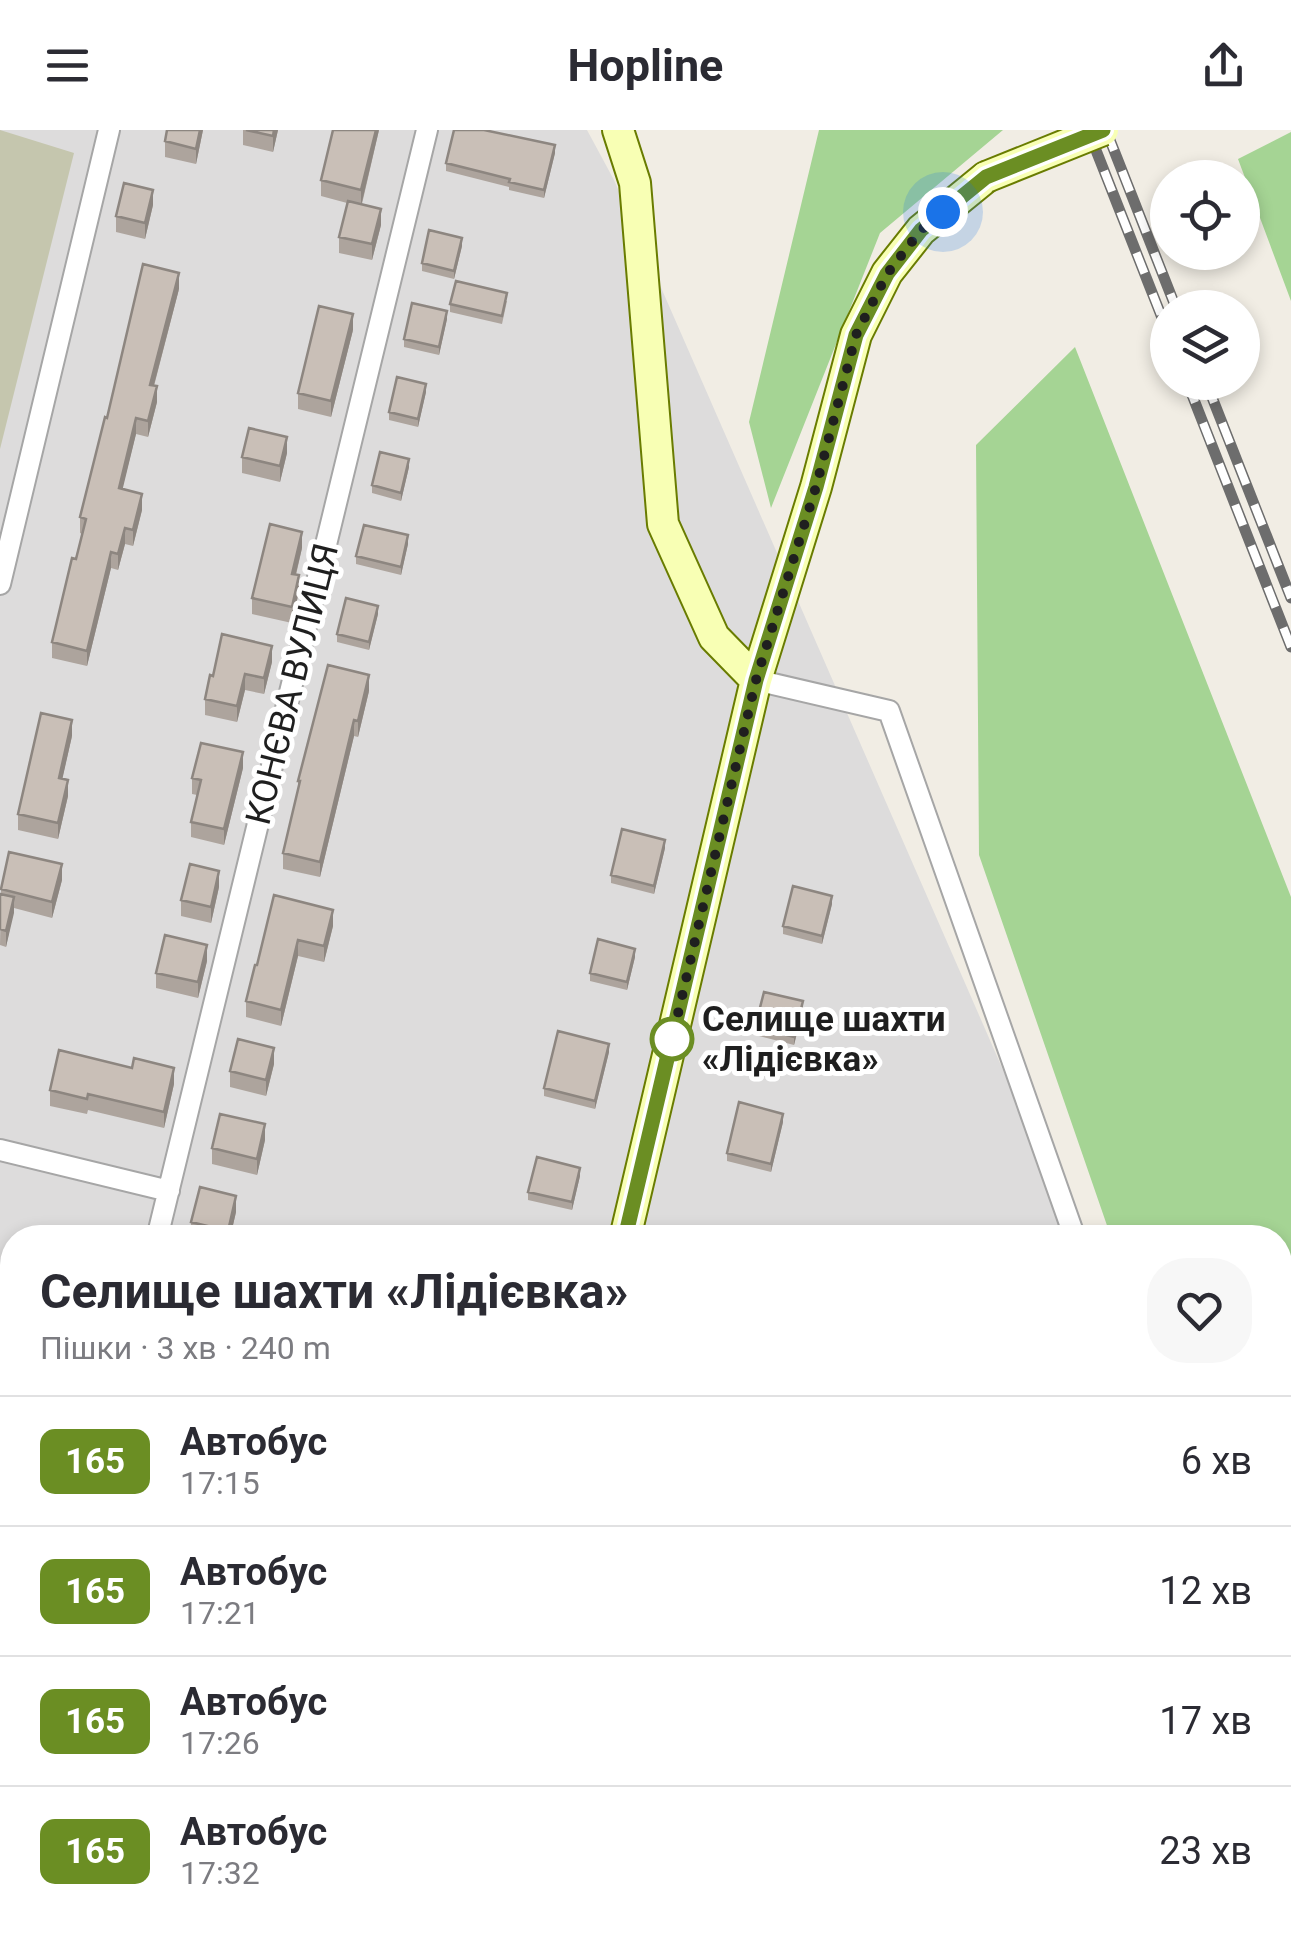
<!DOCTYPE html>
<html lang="uk">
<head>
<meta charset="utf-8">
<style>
	body { margin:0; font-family:Roboto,sans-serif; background:#f7f7f7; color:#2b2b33; height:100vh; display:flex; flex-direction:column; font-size:38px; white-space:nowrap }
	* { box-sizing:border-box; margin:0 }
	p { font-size:32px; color:#7c7c81 }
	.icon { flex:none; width:55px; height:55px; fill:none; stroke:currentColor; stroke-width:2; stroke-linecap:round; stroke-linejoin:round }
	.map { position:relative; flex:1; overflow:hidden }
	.sheet { position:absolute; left:0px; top:1095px; width:1292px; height:712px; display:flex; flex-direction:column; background:#fff; border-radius:40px 40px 0 0; box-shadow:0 5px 15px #0003 }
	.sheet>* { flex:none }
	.badge { padding:0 20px; border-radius:15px; font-size:35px; line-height:65px }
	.buttons { position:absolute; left:1150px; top:30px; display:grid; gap:20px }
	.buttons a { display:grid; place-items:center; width:110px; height:110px; border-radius:50%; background:#fff; box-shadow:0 5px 15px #0003; font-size:50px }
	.you { position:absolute; width:50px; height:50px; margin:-25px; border:8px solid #fff; border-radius:50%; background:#1a73e8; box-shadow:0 0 0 15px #1a73e833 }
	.map>.badge { position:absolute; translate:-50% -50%; box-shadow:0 0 0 5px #fff }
	.round { display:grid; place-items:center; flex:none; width:105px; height:105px; border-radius:40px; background:#f7f7f7 }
	.summary { display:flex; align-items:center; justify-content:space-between; height:170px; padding:0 40px }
	h1 { font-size:48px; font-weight:700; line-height:75px }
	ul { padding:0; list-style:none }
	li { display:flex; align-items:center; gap:30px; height:130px; padding:0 40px; border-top:2px solid #e1e1e2 }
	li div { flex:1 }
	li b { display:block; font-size:38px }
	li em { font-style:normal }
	li .badge { min-width:110px; font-weight:700; text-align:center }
	header { display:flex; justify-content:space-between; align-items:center; height:130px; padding:0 40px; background:#fff; font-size:45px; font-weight:700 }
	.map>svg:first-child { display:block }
</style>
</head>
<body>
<header><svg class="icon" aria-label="menu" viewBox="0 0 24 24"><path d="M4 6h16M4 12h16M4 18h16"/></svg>Hopline<svg class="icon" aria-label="share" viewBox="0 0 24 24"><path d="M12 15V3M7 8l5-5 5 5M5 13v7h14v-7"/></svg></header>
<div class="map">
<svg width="1291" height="1807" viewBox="0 0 1291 1807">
	<rect width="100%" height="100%" fill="#f1ede4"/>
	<path fill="#dddcdc" d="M 0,0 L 587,0 L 614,50 L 1076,1107 L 12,1108 L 12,1795 L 1280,1795 L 1280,1572 L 1291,1598 L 1291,1807 L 0,1807 Z"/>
	<path fill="#c5c6ae" d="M 0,0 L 74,23 L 0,319 Z"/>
	<path fill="#a5d494" d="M 819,0 L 1003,0 L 880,103 L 771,378 L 749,292 Z
		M 1291,2 L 1291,171 L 1238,29 Z
		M 1075,217 L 1291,767 L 1291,1600 L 1280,1576 L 1280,1108 L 1111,1107 L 979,725 L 976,315 Z"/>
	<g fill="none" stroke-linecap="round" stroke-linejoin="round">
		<defs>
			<path id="street" d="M 0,454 L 109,0
				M 756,550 L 889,581 L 1075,1108
				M 0,1020 L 169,1061
				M 157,1108 L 427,0
				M 1280,1653 L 1291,1679
				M 0,1752 L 12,1701
				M 928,1807 L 931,1795
				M 1209,1807 L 1212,1795"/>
			<path id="secondary" d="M 618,0 L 635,53 L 663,394 L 714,507 L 756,550
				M 625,1108 L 756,550 L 816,357 L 856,205 L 887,143 L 921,100 L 986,47
				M 460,1807 L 463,1795"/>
		</defs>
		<use href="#street" stroke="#a6a6a6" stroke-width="24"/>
		<use href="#secondary" stroke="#697c00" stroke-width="34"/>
		<use href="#street" stroke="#fff" stroke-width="20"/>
		<use href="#secondary" stroke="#f8ffb4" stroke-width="30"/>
		<defs>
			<path id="rail" d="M 1088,0 L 1168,203
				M 1106,0 L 1176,178
				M 1187,252 L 1291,517
				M 1206,252 L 1291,468"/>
		</defs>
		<use href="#rail" stroke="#6d6d6d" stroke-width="11"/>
		<use href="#rail" stroke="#fff" stroke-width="8" stroke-dasharray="22" stroke-linecap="butt"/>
		<defs>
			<path id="secondary-bridge" d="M 986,47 L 1103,0"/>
		</defs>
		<use href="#secondary-bridge" stroke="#697c00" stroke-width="34" stroke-linecap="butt"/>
		<use href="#secondary-bridge" stroke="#f8ffb4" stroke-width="30"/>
	</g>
	<path fill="#ada49d" d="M 203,0 L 196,34 L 165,27 L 165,11 Z
		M 243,0 L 278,0 L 273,22 L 243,15 Z
		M 379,0 L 362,74 L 381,95 L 372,130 L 339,123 L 339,107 L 347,73 L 321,66 L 321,50 Z
		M 555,23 L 544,68 L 509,60 L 509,57 L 446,41 L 446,33 Z
		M 153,75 L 145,109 L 116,102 L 116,86 Z
		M 462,116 L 454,149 L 422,141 L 422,133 Z
		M 179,159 L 154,256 L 157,272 L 148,307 L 136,304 L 122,359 L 142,380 L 133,416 L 125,414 L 118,440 L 111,438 L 87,536 L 52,528 L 52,512 L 82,404 L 80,403 L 80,387 L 107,288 Z
		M 507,171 L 502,194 L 450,182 L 450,174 Z
		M 447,189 L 439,225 L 404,217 L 404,209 Z
		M 353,200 L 331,287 L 298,279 L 298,263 Z
		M 426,262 L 418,297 L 389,290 L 389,282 Z
		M 287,323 L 280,352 L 242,343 L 242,327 Z
		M 409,337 L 401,371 L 372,363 L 372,355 Z
		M 408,414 L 401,445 L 356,434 L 356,426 Z
		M 302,418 L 296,445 L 299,461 L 292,493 L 252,484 L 252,468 Z
		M 378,484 L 369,520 L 337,512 L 337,504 Z
		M 272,532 L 264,564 L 245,560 L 237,592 L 205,585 L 205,569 L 210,545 Z
		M 369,561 L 358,607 L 354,606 L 320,747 L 283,739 L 283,723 L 298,660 L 298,651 Z
		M 72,606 L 62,649 L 68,666 L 58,709 L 18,700 L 18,684 Z
		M 243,638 L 224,715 L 191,707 L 191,692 L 197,665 L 192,664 L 192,648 Z
		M 665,718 L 654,764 L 611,753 L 611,745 Z
		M 62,750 L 52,788 L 14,778 L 6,817 L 0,815 L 1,759 Z
		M 219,757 L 211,793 L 181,786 L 181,770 Z
		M 274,765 L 333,796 L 324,832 L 298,826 L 281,896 L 246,887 L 246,871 L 257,835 Z
		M 832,774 L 822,814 L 783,804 L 783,796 Z
		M 635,827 L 627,860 L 590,851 L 590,843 Z
		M 207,831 L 198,868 L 156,858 L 156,843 Z
		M 803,879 L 794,915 L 755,905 L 755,897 Z
		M 609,922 L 595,979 L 544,966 L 544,958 Z
		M 274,934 L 266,966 L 230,957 L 230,941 Z
		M 174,954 L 164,998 L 88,980 L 87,984 L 50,976 L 50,960 Z
		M 783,992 L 771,1042 L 727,1031 L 727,1023 Z
		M 265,1010 L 257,1045 L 212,1034 L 212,1018 Z
		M 580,1046 L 572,1080 L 528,1070 L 528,1062 Z
		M 236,1082 L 230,1108 L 191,1108 L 191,1092 Z
		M 29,1795 L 66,1795 L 63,1807 L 47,1807 L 29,1802 Z"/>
	<path fill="#8d8680" d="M 200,0 L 203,0 L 196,34 L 196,19 Z
		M 274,0 L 278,0 L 273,22 L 273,6 Z
		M 376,0 L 379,0 L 361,76 L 361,60 Z
		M 555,15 L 555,23 L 544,68 L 544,60 Z
		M 153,60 L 153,75 L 145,109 L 145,93 Z
		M 381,79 L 381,95 L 372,130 L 372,114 Z
		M 462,108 L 462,116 L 454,149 L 454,141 Z
		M 179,143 L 179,159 L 150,270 L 150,255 Z
		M 447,181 L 447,189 L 439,225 L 439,217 Z
		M 353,184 L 353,200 L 331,287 L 331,271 Z
		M 426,254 L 426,262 L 418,297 L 418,289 Z
		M 157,256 L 157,272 L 148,307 L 148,291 Z
		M 136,288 L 136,304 L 119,374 L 119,358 Z
		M 287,307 L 287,323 L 280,352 L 280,336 Z
		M 409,329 L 409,337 L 401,371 L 401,363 Z
		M 142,364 L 142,380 L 133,416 L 133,400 Z
		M 125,398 L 125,414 L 118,440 L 118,424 Z
		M 302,402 L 302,418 L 292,460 L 292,444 Z
		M 408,405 L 408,414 L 401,445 L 401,437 Z
		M 111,422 L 111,438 L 87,536 L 87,521 Z
		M 299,445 L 299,461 L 292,493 L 292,477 Z
		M 378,476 L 378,484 L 369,520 L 369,512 Z
		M 272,516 L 272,532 L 264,564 L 264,548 Z
		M 245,544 L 245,560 L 237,592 L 237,576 Z
		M 369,545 L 369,561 L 358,607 L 358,591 Z
		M 72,590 L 72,606 L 59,664 L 59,648 Z
		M 354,590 L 354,606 L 320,747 L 320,732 Z
		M 243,622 L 243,638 L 224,715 L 224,699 Z
		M 68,650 L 68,666 L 58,709 L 58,693 Z
		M 665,710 L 665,718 L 654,764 L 654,756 Z
		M 62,734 L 62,750 L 52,788 L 52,772 Z
		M 219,741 L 219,757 L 211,793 L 211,777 Z
		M 832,766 L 832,774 L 822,814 L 822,806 Z
		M 14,767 L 14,783 L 6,817 L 6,801 Z
		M 333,780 L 333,796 L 324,832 L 324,816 Z
		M 298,810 L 298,826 L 281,896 L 281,880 Z
		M 207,815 L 207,831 L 198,868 L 198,852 Z
		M 635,819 L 635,827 L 627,860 L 627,852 Z
		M 803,871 L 803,879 L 794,915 L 794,907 Z
		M 609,914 L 609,922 L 595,979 L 595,971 Z
		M 274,918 L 274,934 L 266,966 L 266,950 Z
		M 174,938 L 174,954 L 164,998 L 164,982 Z
		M 783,984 L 783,992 L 771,1042 L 771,1034 Z
		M 265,994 L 265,1010 L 257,1045 L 257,1029 Z
		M 580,1038 L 580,1046 L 572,1080 L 572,1072 Z
		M 236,1066 L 236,1082 L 230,1108 L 228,1108 Z
		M 179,1795 L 183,1795 L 180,1807 L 176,1807 Z"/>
	<path fill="#c9bfb7" stroke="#8d8680" stroke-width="2.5" d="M 167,0 L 200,0 L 196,19 L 165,11 Z
		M 246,0 L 274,0 L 273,6 Z
		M 333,0 L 376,0 L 361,60 L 321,50 Z
		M 454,0 L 484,0 L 555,15 L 544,60 L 509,52 L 510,49 L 446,33 Z
		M 124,53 L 153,60 L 145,93 L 116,86 Z
		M 348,71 L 381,79 L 372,114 L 339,107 Z
		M 429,100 L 462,108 L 454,141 L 422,133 Z
		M 143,134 L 179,143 L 150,255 L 157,256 L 148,291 L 136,288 L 119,358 L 142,364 L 133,400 L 125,398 L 118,424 L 111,422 L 87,521 L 52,512 L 72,428 L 76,429 L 86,389 L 80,387 L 105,287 L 107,288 Z
		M 456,151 L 507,163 L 502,186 L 450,174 Z
		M 412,173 L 447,181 L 439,217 L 404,209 Z
		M 319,176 L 353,184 L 331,271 L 298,263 Z
		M 397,247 L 426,254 L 418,289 L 389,282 Z
		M 249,298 L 287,307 L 280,336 L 242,327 Z
		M 380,322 L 409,329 L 401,363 L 372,355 Z
		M 270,394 L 302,402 L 292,444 L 299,445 L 292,477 L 252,468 Z
		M 364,395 L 408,405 L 401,437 L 356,426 Z
		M 346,468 L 378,476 L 369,512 L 337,504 Z
		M 222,504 L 272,516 L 264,548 L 245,544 L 237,576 L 205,569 L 210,545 L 213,546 Z
		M 328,535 L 369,545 L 358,591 L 354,590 L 320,732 L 283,723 L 300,651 L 298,651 Z
		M 41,583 L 72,590 L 59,648 L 68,650 L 58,693 L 18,684 Z
		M 201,613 L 243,622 L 224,699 L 191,692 L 201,650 L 192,648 Z
		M 622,699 L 665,710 L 654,756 L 611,745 Z
		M 9,722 L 62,734 L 52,772 L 1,759 Z
		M 190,734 L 219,741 L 211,777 L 181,770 Z
		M 793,756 L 832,766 L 822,806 L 783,796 Z
		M 0,764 L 14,767 L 6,801 L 0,799 Z
		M 274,765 L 333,780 L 324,816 L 298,810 L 281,880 L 246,871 L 255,835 L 257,835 Z
		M 165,805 L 207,815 L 198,852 L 156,843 Z
		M 598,809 L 635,819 L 627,852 L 590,843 Z
		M 764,862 L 803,871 L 794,907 L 755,897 Z
		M 558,901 L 609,914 L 595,971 L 544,958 Z
		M 238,909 L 274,918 L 266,950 L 230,941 Z
		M 59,920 L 132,938 L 134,928 L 174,938 L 164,982 L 88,964 L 87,969 L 50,960 Z
		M 739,972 L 783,984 L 771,1034 L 727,1023 Z
		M 220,984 L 265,994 L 257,1029 L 212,1018 Z
		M 537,1027 L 580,1038 L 572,1072 L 528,1062 Z
		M 200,1057 L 236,1066 L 228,1101 L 191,1092 Z
		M 136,1795 L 179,1795 L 176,1807 L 144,1807 L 134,1804 Z
		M 542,1795 L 573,1795 L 570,1807 L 509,1807 L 512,1798 L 540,1805 Z
		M 859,1795 L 893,1795 L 890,1807 L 856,1807 Z
		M 962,1795 L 999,1795 L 996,1807 L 959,1807 Z
		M 1110,1795 L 1153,1795 L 1150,1807 L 1106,1807 Z"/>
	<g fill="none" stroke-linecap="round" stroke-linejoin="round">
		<defs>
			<path id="line" d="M 625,1108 L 756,550 L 816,357 L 856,205 L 887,144 L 921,100 L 986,47 L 1103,0"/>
		</defs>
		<use href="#line" stroke="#fff" stroke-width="22"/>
		<use href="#line" stroke="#6b8e23" stroke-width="15"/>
		<path stroke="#1f1f1f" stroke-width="10" stroke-dasharray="0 18" d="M 672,909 L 669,922 L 756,550 L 816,357 L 856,205 L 887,144 L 921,100 L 943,82"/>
	</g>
	<circle fill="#fff" stroke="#6b8e23" stroke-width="5" cx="672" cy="909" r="20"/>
	<g text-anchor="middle" stroke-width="10" stroke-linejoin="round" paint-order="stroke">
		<g font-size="35" fill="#1f1f1f" stroke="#fff">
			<text transform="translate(292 554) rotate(-76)" y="12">КОНЄВА ВУЛИЦЯ</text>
		</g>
		<g font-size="35" font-weight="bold" fill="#1f1f1f" stroke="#fff" text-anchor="start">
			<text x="702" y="901">Селище шахти<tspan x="702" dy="40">«Лідієвка»</tspan></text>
		</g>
	</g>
</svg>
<div class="buttons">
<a><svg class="icon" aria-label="locate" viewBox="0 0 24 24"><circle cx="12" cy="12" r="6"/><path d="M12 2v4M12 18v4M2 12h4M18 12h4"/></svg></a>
<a><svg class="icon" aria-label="layers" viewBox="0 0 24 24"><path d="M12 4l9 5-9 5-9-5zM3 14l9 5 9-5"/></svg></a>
</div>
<div class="you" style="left:943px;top:82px"></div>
<section class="sheet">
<div class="summary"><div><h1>Селище шахти «Лідієвка»</h1><p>Пішки · 3 хв · 240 m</p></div><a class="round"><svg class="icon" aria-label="heart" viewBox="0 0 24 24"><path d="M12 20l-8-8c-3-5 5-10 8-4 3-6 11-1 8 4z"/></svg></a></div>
<ul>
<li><span class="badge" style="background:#6b8e23;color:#fff">165</span><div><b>Автобус</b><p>17:15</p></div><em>6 хв</em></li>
<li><span class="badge" style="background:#6b8e23;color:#fff">165</span><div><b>Автобус</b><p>17:21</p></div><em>12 хв</em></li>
<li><span class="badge" style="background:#6b8e23;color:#fff">165</span><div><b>Автобус</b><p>17:26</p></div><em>17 хв</em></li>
<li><span class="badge" style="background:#6b8e23;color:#fff">165</span><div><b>Автобус</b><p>17:32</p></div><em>23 хв</em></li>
</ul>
</section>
</div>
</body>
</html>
